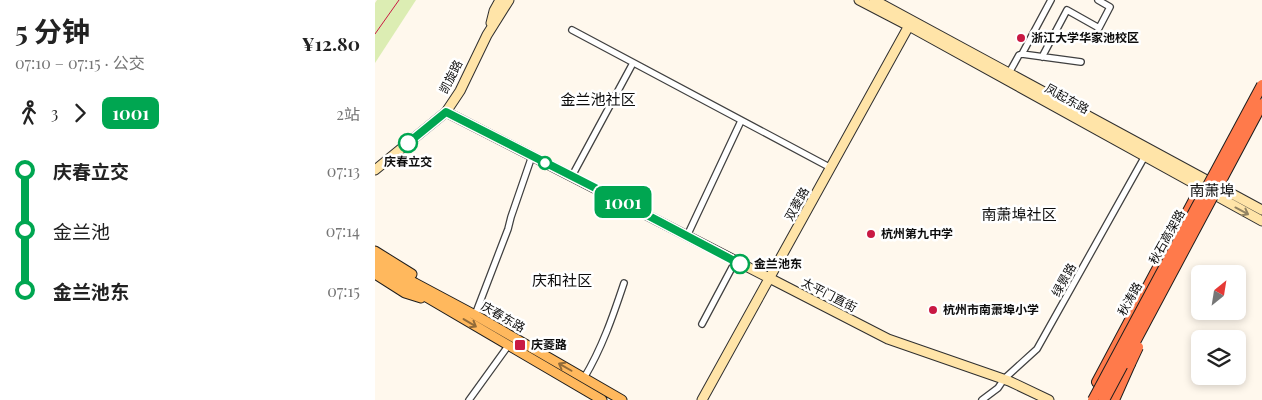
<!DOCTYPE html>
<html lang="zh">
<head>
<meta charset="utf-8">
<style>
	body { margin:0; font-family:"Playfair Display","Noto Sans SC",serif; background:#f6f6f6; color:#222; height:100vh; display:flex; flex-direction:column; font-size:19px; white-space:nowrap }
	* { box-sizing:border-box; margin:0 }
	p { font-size:16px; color:#767676 }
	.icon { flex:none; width:28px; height:28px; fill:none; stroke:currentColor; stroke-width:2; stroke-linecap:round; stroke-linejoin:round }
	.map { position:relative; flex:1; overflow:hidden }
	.sheet { display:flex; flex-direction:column; background:#fff; width:375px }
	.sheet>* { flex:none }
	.badge { padding:0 10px; border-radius:8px; font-size:18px; line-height:32px }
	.needle { width:32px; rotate:30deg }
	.fabs { position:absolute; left:816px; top:265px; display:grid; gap:10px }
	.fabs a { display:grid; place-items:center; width:55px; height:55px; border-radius:8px; background:#fff; box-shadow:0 2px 8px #0003; font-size:25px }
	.map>.badge { position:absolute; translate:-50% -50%; box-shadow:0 0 0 2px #fff }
	.legs { display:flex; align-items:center; gap:8px; height:55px; padding:0 15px; font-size:16px }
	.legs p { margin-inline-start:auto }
	.overview { display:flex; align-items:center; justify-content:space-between; height:85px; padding:0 15px }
	h1 { font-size:28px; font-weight:700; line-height:38px }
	ul { padding:0 15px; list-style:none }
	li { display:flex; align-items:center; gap:18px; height:60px; font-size:19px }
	li i { display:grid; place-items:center; width:8px; height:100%; margin:0 6px; background:currentColor }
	li i::after { content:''; width:12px; height:12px; margin:-6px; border:4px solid; border-radius:50%; background:#fff }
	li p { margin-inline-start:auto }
	li:first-child i { background:linear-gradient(#0000 50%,currentColor 0) }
	li:last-child i { background:linear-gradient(currentColor 50%,#0000 0) }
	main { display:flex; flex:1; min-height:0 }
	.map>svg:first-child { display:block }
</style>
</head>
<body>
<main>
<section class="sheet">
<div class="overview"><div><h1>5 分钟</h1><p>07:10 – 07:15 · 公交</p></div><b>¥12.80</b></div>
<div class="legs"><svg class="icon" aria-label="walk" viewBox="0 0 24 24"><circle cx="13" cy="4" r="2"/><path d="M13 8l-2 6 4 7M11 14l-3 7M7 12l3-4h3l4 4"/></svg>3<svg class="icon" aria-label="forward" viewBox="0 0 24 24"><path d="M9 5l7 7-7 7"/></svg><b class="badge" style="background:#00a651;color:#fff">1001</b><p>2站</p></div>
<ul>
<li><i style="color:#00a651"></i><b>庆春立交</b><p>07:13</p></li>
<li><i style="color:#00a651"></i><span>金兰池</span><p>07:14</p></li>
<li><i style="color:#00a651"></i><b>金兰池东</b><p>07:15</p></li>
</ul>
</section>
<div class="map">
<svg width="887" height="400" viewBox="0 0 887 400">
	<rect width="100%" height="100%" fill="#fff8ed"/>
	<path fill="#dcedb3" d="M 2,0 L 41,0 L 0,63 L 0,3 Z"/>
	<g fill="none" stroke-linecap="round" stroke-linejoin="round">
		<defs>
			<path id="street" d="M 197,30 L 456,168
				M 647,54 L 676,0
				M 667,57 L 692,10 L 724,28 L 735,7 L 723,0
				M 634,73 L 644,55 L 647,54 L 706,62
				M 197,176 L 258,63
				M 312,236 L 366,121
				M 100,315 L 133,229 L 136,217 L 157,156
				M 327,324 L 360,262
				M 209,378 C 227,348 238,316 249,283
				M 94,400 L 133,346
				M 607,400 L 623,388 L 629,379 L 662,349 L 770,156"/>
			<path id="secondary" d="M 484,0 L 534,26 L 887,221
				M 499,0 L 887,210
				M 116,23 L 119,11 L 125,0
				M 71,112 L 513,339 L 634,381 L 674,400
				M 0,170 L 71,112 L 85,91 L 112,35 L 134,0
				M 327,400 L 536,22"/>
			<path id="primary" d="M 0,251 L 37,274
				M 0,259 L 40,283 L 100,315 L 247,400
				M 0,267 L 227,400
				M 0,274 L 30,293 L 46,298"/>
			<path id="highway" d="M 722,382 L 820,198
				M 739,400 L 755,364"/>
		</defs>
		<use href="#street" stroke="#404040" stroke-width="8"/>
		<use href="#secondary" stroke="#2f2f2f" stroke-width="11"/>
		<use href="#primary" stroke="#1e1e1e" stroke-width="11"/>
		<use href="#highway" stroke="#1e1e1e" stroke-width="12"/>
		<use href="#street" stroke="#fff" stroke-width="5.5"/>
		<use href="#secondary" stroke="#ffe4a8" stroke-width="9"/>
		<use href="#primary" stroke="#ffb85d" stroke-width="9"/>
		<use href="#highway" stroke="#ff7a4b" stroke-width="10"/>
		<path stroke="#c91943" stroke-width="1" d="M 0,34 L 24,0"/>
		<defs>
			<path id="highway-bridge" d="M 755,364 L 763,347
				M 718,400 L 887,85
				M 729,400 L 887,104"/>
		</defs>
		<use href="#highway-bridge" stroke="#1e1e1e" stroke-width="12" stroke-linecap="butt"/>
		<use href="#highway-bridge" stroke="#ff7a4b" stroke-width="10"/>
	</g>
	<defs><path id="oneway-shaft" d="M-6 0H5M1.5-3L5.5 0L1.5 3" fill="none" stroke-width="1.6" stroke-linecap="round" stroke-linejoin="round" transform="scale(1.25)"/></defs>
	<use stroke="#928362" href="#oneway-shaft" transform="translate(867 211) rotate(28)"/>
	<g stroke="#926b39">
		<use href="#oneway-shaft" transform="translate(95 323) rotate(31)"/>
		<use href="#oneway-shaft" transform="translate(190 367) rotate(-150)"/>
	</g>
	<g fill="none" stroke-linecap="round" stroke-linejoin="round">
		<defs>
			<path id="line-1" d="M 33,143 L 71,112 L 236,196 L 365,264"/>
		</defs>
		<use href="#line-1" stroke="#fff" stroke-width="11"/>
		<use href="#line-1" stroke="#00a651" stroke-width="8"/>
	</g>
	<g fill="#c91943" stroke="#fff" stroke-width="2">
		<circle cx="646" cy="38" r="5"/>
		<circle cx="496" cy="234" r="5"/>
		<circle cx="558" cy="310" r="5"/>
		<rect x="139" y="339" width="12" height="12" rx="2.5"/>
	</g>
	<g fill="#fff" stroke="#00a651" stroke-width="2.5">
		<circle cx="33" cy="143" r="9"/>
		<circle cx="170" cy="163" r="6"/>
		<circle cx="365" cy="264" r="9"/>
	</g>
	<g text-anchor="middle" stroke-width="5" stroke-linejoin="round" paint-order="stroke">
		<g font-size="12" font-weight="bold" fill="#0d0d0d" stroke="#fff" text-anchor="start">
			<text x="656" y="42">浙江大学华家池校区</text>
			<text x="506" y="238">杭州第九中学</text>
			<text x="568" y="314">杭州市南萧埠小学</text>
			<text x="156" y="349">庆菱路</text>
		</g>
		<g font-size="12" fill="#0d0d0d" stroke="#fff">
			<text transform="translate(76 77) rotate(-63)" y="4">凯旋路</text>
			<text transform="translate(692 99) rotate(29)" y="4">凤起东路</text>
			<text transform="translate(422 204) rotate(-61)" y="4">双菱路</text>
			<text transform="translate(792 237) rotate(-61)" y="4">秋石高架路</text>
			<text transform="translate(689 280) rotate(-61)" y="4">绿景路</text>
			<text transform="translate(454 295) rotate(27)" y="4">太平门直街</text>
			<text transform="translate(755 299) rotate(-61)" y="4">秋涛路</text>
			<text transform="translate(128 317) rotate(30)" y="4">庆春东路</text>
		</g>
		<g font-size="12" font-weight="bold" fill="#0d0d0d" stroke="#fff">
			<text x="33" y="166">庆春立交</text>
			<text x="379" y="268" text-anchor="start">金兰池东</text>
		</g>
		<g font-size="15" fill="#0d0d0d" stroke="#fff">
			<text x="223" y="105">金兰池社区</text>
			<text x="837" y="196">南萧埠</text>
			<text x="644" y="220">南萧埠社区</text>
			<text x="187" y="286">庆和社区</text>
		</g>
	</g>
</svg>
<div class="fabs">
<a><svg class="needle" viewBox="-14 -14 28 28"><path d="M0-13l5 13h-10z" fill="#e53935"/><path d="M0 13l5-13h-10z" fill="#767676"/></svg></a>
<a><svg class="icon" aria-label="layers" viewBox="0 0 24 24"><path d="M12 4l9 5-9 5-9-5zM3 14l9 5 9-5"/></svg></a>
</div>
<b class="badge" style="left:248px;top:202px;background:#00a651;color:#fff">1001</b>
</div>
</main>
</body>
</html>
